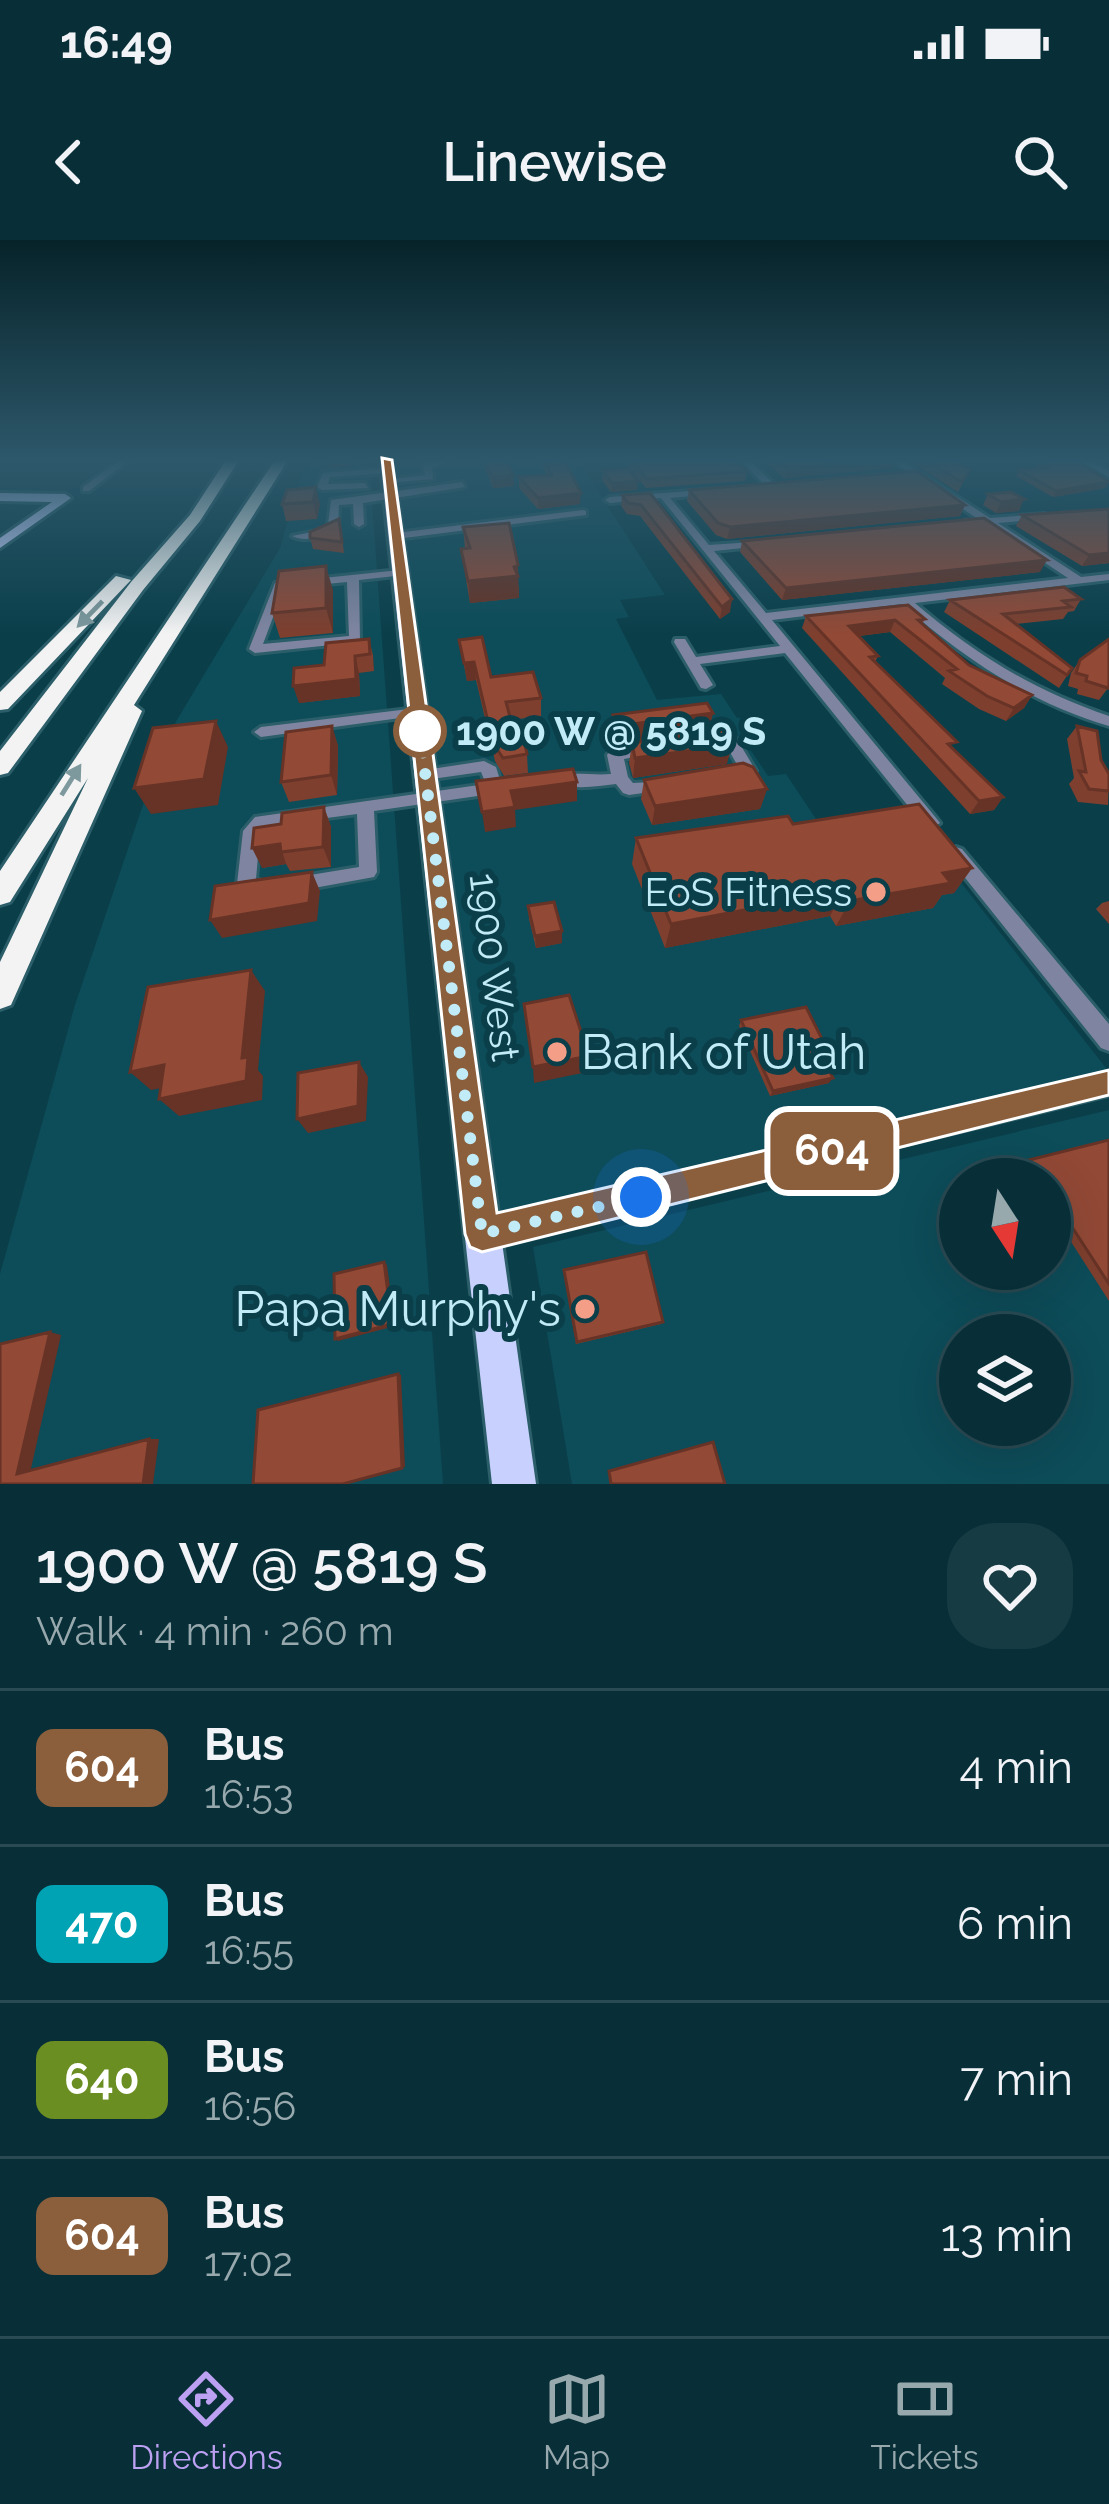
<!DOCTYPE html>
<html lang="en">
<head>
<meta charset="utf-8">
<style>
	body { margin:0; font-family:Raleway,sans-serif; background:#163b43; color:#f1f3f6; height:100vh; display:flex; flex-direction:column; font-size:45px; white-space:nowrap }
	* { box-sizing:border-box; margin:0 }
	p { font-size:39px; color:#98a9ae }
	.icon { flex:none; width:66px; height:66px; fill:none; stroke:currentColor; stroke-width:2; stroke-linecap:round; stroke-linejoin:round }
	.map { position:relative; height:1244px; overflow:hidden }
	.panel { display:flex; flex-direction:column; background:#082f38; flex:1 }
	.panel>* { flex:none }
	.badge { padding:0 24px; border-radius:18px; font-size:42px; line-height:78px }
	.needle { width:78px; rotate:168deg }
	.fabs { position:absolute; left:939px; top:918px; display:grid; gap:24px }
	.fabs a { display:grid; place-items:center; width:132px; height:132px; border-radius:50%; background:#082f38; box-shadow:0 12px 48px #0002,0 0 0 3px #294a53; font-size:60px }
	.you { position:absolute; width:60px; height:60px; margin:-30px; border:9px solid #fff; border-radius:50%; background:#1a73e8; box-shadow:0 0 0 18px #1a73e833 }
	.map>.badge { position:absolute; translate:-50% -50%; box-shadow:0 0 0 6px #fff }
	.round { display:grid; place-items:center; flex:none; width:126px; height:126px; border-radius:48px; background:#163b43 }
	.head { display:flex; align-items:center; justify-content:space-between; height:204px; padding:0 36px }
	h1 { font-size:57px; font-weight:600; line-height:90px }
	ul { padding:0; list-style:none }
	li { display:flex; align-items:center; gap:36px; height:156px; padding:0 36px; border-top:3px solid #294a53 }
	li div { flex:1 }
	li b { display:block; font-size:45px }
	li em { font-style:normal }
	li .badge { min-width:132px; font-weight:700; text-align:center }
	.status { display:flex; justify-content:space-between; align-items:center; height:84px; padding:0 60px; background:#082f38; direction:ltr }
	.status svg { height:33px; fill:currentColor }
	header { display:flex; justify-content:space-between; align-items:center; height:156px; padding:0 36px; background:#082f38; font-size:54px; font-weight:600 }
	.dock { display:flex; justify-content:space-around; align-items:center; height:168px; border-top:3px solid #294a53; background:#082f38; font-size:33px; color:#98a9ae }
	.dock a { display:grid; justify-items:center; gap:6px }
	.dock .current { color:#bca0f2 }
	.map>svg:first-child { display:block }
</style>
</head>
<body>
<div class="status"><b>16:49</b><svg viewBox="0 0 49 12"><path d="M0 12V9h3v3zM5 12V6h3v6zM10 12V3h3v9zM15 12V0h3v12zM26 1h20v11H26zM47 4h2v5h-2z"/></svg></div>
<header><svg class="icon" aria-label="back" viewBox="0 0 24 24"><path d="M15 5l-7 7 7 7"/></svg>Linewise<svg class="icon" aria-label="search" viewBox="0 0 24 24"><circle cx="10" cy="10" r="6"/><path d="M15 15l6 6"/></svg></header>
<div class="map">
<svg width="1109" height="1244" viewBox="0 0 1109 1244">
	<rect width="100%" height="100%" fill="#0a3f4a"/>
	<path fill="#0d4c59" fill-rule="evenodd" d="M 311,220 L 369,220 L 443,1244 L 0,1244 L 0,1034 L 75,765 L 165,500 L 280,308 L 302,233 Z
		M 430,220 L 578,220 L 665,355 L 620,360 L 629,377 L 616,379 L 657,460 L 721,454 L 737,478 L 749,477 L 764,499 L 746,503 L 768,536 L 786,534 L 826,594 L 912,580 L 1109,832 L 493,974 L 394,223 Z
		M 1109,870 L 1109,1244 L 572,1244 L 533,1007 ZM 960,939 L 1050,939 L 1050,1029 L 960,1029 ZM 960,1095 L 1050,1095 L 1050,1185 L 960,1185 Z"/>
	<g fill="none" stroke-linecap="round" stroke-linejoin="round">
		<defs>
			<path id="minor" d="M 120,220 L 130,220 L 89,251 L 83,251 L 83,247 Z
				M 422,220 L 457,220 L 432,227 L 433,239 L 388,243 L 384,240 L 425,235 Z
				M 740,220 L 749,220 L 774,244 L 774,248 L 768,248 Z
				M 890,220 L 900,220 L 990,278 L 1045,274 L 1047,276 L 1042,279 L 998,283 L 1081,337 L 1109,334 L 1109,340 L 915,363 C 974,414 1035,451 1109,476 L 1109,486 C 1029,462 964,419 902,364 L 772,380 L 937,579 L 940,583 L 931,589 L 925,587 L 785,413 L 700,424 L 713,445 L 706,449 L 701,448 L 674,402 L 675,399 L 685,399 L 696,417 L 780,406 L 661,258 L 610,263 L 605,260 L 610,257 L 716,249 L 713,254 L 670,258 L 709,305 L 766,301 L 766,305 L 762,306 L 714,311 L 766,373 L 1068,338 L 986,284 L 964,285 L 964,281 L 978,279 Z
				M 1077,220 L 1088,220 L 1109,231 L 1109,237 Z
				M 390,228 L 387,233 L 330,237 L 328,244 L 365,243 L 368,248 L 322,250 L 317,247 L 323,233 Z
				M 462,242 L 465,247 L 363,263 L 364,284 L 359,287 L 354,284 L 353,264 L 339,265 L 338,286 C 327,297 306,303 292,296 L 322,290 L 328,285 L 331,260 Z
				M 583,270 L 586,271 L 586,275 L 396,299 L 391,296 L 396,293 Z
				M 400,330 L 406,333 L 404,335 L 359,340 L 360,402 L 255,413 L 249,409 L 275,343 ZM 347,342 L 349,396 L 263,404 L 284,348 Z
				M 417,468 L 422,469 L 422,475 L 261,497 L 254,492 L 261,487 Z
				M 707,497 L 737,499 L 756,531 L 754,535 L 734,540 L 728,539 L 726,535 L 728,531 L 739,528 L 727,507 L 702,505 L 702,499 Z
				M 656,504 L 664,509 L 661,512 L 624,519 L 628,537 L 633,543 L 671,541 L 673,545 L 671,549 L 629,555 L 623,553 L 616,544 C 594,547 565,551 547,539 C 559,530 593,536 611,534 L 607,515 L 610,511 Z
				M 484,521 L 496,527 L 501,543 L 507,548 L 505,552 L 374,571 L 377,632 L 374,637 L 292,652 L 285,650 L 283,645 L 285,640 L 292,638 L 359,627 L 357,574 L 266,586 L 260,593 L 256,639 L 272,644 L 274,649 L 272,654 L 265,656 L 239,649 L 237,644 L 243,591 L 255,577 L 486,544 L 481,532 L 425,540 L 417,535 L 425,530 Z
				M 956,607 L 962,609 L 1109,784 L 1109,811 L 1101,808 L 950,619 L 947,614 Z
				M 1109,833 L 1109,855 L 483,1007 L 474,1003 L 470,994 L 474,985 L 483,981 Z"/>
			<path id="major" d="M 380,220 L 392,220 L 536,1244 L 492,1244 Z
				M 0,253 L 65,254 L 71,258 L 0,308 L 0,298 L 52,262 L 0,261 Z"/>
			<path id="highway" d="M 226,220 L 239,220 L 200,281 L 143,350 L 8,533 L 0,535 L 0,511 L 131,342 L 190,275 Z
				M 275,220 L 288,220 L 134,465 L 142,471 L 11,765 L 0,769 L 0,722 L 88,538 L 10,662 L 0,665 L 0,631 Z
				M 116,336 L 131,340 L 8,469 L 0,470 L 0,452 Z"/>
		</defs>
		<use href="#minor" stroke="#2b5e69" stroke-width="6"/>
		<use href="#major" stroke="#2b5e69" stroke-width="6"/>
		<use href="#highway" stroke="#2b5e69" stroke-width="6"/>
		<use href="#minor" fill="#7f85a0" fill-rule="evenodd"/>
		<use href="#major" fill="#c8d1fe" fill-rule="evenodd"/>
		<use href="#highway" fill="#f3f3f3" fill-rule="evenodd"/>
	</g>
	<path fill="#7e3f2e" d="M 482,220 L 506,220 L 513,235 L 514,246 L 493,248 Z
		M 540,220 L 564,220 L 580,264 L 538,269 L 519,248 L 519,237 L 547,235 Z
		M 623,220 L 735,220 L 747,231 L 745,241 L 646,248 Z
		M 763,220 L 897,220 L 894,228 L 784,238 Z
		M 907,220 L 954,220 L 970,230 L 958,252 Z
		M 1035,220 L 1076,220 L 1105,248 L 1053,257 L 1016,236 L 1019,230 L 1034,228 L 1039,222 Z
		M 603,231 L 638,241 L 637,250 L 611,252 L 602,240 Z
		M 287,250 L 320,264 L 317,279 L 286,281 L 282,264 Z
		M 689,250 L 965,265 L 960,276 L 727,299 L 716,295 L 687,261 Z
		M 650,253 L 730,372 L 720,379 L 640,276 L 627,274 L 621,266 L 622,255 Z
		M 988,254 L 1019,271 L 996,273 L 983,265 Z
		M 1022,275 L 1109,323 L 1082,326 L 1016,286 Z
		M 463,287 L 519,347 L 519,358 L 470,363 L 461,309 L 465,308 Z
		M 341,289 L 344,313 L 313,309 L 310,298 Z
		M 742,301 L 1040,332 L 782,360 L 740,312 Z
		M 333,350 L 333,393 L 280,398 L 272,373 Z
		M 1081,359 L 1074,371 L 1068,372 L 1063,379 L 1016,384 L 1072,428 L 1059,448 L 944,372 L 950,360 Z
		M 806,376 L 925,379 L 922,384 L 969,425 L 1032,455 L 1024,468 L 1006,481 L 979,469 L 942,444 L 945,438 L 890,392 L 859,396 L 878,416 L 875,422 L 953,509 L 1003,557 L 994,570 L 970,574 L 802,388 Z
		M 369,399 L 373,415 L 374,431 L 359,433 L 360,456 L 299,463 L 324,425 Z
		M 459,400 L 491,437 L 541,458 L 541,476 L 511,480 L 514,492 L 527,514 L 528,533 L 504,536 L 495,521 L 476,440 L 467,441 Z
		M 1080,420 L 1108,448 L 1099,460 L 1077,454 L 1078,449 L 1068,446 L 1071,433 Z
		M 713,473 L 708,492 L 727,524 L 633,538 L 629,523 L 632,503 L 616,506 L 612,495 L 613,475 Z
		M 332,486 L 338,506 L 337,555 L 289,562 L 281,542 Z
		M 1077,486 L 1109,534 L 1108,565 L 1078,562 L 1069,544 L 1074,538 L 1067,499 Z
		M 644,540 L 767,549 L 760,569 L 652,585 L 641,559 Z
		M 324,567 L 331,587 L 331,627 L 290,631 L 286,624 L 262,628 L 281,584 Z
		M 793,584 L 972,628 L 954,653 L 942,655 L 933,668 L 836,686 L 830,676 L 665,708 L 632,624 L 636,598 Z
		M 1109,661 L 1109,684 L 1096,669 L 1102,663 Z
		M 528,666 L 562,691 L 562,703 L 536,708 L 529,679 Z
		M 741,780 L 818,804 L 816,805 L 829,843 L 770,856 L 739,786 Z
		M 1109,900 L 1109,1061 L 1050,969 L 1050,939 L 1031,939 L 1022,924 L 1029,920 Z
		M 564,1033 L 663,1082 L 661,1084 L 576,1104 Z"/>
	<path fill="#663326" d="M 328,220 L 351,220 L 351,226 L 330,228 Z
		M 880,220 L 897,220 L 894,228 L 784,238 L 787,228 Z
		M 513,235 L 514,246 L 493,248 L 492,237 Z
		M 638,241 L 637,250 L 611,252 L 612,243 Z
		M 1109,242 L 1105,248 L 1053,257 L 1056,251 Z
		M 316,247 L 320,264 L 317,279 L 313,262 Z
		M 581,253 L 580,264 L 538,269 L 538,258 Z
		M 1024,259 L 1019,271 L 996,273 L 1001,262 Z
		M 965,265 L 960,276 L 727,299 L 730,287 Z
		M 1109,313 L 1109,323 L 1082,326 L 1089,315 Z
		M 1047,320 L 1040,332 L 782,360 L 786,348 Z
		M 518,325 L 519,358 L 470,363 L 468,341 Z
		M 326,326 L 333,350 L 333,393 L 326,368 Z
		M 732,359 L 730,372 L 720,379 L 722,367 Z
		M 895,380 L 890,392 L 844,398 L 849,386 Z
		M 355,416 L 359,433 L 360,456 L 299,463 L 293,446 Z
		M 474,422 L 476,440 L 467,441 L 464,423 Z
		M 1032,455 L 1024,468 L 1006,481 L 1014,468 Z
		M 713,473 L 708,492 L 616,506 L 618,486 Z
		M 216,481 L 228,507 L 218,565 L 151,574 L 134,548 Z
		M 332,486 L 338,506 L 337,555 L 331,535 Z
		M 732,505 L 727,524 L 633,538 L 635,518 Z
		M 577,542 L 577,561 L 515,570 L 516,587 L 485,592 L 482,572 L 511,551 Z
		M 767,549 L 760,569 L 652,585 L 655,566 Z
		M 1003,557 L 994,570 L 970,574 L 979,561 Z
		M 324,567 L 331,587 L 331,627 L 323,607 Z
		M 280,604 L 286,624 L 262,628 L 252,608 Z
		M 972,628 L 954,653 L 942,655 L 933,668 L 836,686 L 850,661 L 943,633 Z
		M 312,632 L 320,651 L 317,681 L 222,698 L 210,680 Z
		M 843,651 L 830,676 L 665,708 L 671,684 Z
		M 562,691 L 562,703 L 536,708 L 535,696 Z
		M 251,730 L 265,751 L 258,830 L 263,836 L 262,860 L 179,876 L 159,859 L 242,818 Z
		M 589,816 L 587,832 L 534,843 L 533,827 Z
		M 359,822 L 368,837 L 366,881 L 308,893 L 297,879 Z
		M 164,825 L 184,844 L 151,850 L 130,832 Z
		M 833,838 L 829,843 L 770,856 L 773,851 Z
		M 384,1022 L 387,1025 L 395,1086 L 338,1101 L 335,1099 Z
		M 50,1092 L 61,1095 L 30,1233 L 17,1234 Z
		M 398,1134 L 401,1135 L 405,1227 L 343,1244 Z
		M 149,1199 L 159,1199 L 153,1244 L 143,1244 Z"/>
	<path fill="#924936" stroke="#663326" stroke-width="3" d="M 485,220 L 506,220 L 513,235 L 492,237 Z
		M 544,220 L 564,220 L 581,253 L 538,258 L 519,237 L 552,235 Z
		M 632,220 L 735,220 L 747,231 L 647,239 Z
		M 777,220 L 880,220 L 787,228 Z
		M 926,220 L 954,220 L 970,230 L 962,242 Z
		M 1051,220 L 1076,220 L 1109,242 L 1056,251 L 1019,230 L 1048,228 L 1037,222 L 1052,221 Z
		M 628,229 L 638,241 L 612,243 L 603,231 Z
		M 917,231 L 965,265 L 730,287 L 718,283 L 689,250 Z
		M 316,247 L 313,262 L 282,264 L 287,250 Z
		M 1011,252 L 1024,259 L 1001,262 L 988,254 Z
		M 650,253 L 732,359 L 722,367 L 641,265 L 628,263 L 622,255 Z
		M 1109,269 L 1109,313 L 1089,315 L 1022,275 Z
		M 984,278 L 1047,320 L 786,348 L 742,301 Z
		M 339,279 L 342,302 L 310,298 L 310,292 Z
		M 509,283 L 518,325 L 514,327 L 518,336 L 468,341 L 461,309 L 470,308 L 463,287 Z
		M 326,326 L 326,368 L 272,373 L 279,331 Z
		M 1064,347 L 1081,359 L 1063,361 L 1071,367 L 1003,374 L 1072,428 L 1067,435 L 950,360 Z
		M 908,365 L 925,379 L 918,380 L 969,425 L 1032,455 L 1014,468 L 987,456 L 949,431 L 957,429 L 895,380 L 849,386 L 878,416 L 870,417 L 957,502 L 948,504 L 1003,557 L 979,561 L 806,376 Z
		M 482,397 L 491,437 L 533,432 L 541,458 L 506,462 L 514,492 L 522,491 L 527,514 L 503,518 L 493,503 L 474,422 L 464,423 L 459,400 Z
		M 369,399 L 370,414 L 355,416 L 356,439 L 293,446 L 294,428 L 324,425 L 326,403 Z
		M 1109,399 L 1109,445 L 1108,448 L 1086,441 L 1087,436 L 1076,433 L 1080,420 Z
		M 707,463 L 713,473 L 618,486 L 613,475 Z
		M 216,481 L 204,539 L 134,548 L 153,488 Z
		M 332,486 L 331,535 L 281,542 L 286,492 Z
		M 1077,486 L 1097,491 L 1101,520 L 1109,534 L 1109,551 L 1089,549 L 1079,531 L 1086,532 Z
		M 723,490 L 732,505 L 635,518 L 632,503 Z
		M 743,523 L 753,527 L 767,549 L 655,566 L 644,540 Z
		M 573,529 L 577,542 L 511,551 L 515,567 L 482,572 L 476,541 Z
		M 919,564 L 972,628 L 943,633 L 951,643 L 850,661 L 843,651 L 671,684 L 636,598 L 788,576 L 793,584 Z
		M 324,567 L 323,607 L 281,612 L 280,604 L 252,608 L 254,588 L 281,584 L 282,573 Z
		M 312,632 L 309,663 L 210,680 L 215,646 Z
		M 554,662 L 562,691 L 535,696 L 528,666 Z
		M 251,730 L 242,818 L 248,817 L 246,841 L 159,859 L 164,825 L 130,832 L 148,747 Z
		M 569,755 L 589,816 L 533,827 L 524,764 Z
		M 806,767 L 822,799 L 814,801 L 833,838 L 773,851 L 741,780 Z
		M 359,822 L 358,866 L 297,879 L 298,833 Z
		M 1109,900 L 1109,1044 L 1050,953 L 1050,939 L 1041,939 L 1029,920 Z
		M 646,1012 L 663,1082 L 577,1102 L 564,1030 Z
		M 384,1022 L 392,1084 L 335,1099 L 334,1034 Z
		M 50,1092 L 17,1234 L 149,1199 L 143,1244 L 0,1244 L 0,1104 Z
		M 398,1134 L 402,1228 L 343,1244 L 253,1244 L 258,1170 Z
		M 713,1202 L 725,1244 L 611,1244 L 609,1231 Z"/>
	<defs><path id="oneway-solid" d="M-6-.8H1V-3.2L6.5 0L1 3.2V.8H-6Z" transform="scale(3)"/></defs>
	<g fill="#7e999e">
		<use href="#oneway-solid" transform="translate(90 374) rotate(134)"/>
		<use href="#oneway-solid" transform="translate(71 540) rotate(-58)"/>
	</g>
	<linearGradient id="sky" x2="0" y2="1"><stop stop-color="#062329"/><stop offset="0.56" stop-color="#2d586b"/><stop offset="1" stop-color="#2d586b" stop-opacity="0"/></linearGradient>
	<rect width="1109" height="394" fill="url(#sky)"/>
	<path fill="#8b5e3c" stroke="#fff" stroke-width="3" d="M 382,218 L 392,220 L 497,973 L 1109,830 L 1109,855 L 482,1012 L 470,1007 L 465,994 Z"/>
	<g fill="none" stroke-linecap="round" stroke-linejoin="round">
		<path stroke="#c1ebf6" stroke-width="12" stroke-dasharray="0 21.6" d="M 420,491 L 482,994 L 641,957"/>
	</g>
	<circle fill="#fff" stroke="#8b5e3c" stroke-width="6" cx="420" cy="491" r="24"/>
	<g fill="#f49e87" stroke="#0a3f4a" stroke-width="4.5">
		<circle cx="876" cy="652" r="12"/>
		<circle cx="557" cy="812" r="12"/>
		<circle cx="585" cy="1069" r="12"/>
	</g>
	<g text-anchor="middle" stroke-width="12" stroke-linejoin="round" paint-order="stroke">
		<g font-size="39" font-weight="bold" fill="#c1ebf6" stroke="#0a3f4a" text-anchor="start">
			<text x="456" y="505">1900 W @ 5819 S</text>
		</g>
		<g font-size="39" fill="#c1ebf6" stroke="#0a3f4a" text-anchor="end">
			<text x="852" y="666">EoS Fitness</text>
		</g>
		<g font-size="39" fill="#c1ebf6" stroke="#0a3f4a">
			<text transform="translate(495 727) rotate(83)" y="14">1900 West</text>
		</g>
		<g font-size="48" fill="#c1ebf6" stroke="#0a3f4a" text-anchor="start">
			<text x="581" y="829">Bank of Utah</text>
			<text x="561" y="1086" text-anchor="end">Papa Murphy's</text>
		</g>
	</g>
</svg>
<div class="fabs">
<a><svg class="needle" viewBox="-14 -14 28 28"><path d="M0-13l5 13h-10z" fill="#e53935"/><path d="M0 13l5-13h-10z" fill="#98a9ae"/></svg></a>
<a><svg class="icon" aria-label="layers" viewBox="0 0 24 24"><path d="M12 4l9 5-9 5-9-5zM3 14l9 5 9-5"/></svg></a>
</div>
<div class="you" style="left:641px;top:957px"></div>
<b class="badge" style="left:832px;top:911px;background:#8b5e3c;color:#fff">604</b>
</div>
<section class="panel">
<div class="head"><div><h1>1900 W @ 5819 S</h1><p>Walk · 4 min · 260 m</p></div><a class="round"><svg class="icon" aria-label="heart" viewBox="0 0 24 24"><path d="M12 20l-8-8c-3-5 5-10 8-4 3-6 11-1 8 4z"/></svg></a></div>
<ul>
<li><span class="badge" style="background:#8b5e3c;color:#fff">604</span><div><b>Bus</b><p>16:53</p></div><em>4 min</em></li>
<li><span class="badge" style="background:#00a3b4;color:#fff">470</span><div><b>Bus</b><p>16:55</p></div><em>6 min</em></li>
<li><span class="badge" style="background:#6b8e23;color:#fff">640</span><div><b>Bus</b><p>16:56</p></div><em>7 min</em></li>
<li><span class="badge" style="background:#8b5e3c;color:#fff">604</span><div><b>Bus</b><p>17:02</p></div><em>13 min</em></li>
</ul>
</section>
<nav class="dock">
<a class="current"><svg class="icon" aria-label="directions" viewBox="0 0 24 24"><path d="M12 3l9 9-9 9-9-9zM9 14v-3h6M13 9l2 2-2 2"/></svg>Directions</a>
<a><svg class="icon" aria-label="map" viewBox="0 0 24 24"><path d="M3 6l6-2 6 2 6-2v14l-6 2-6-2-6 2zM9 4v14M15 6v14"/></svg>Map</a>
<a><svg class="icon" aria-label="tickets" viewBox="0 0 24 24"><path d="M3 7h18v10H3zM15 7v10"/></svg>Tickets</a>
</nav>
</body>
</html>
